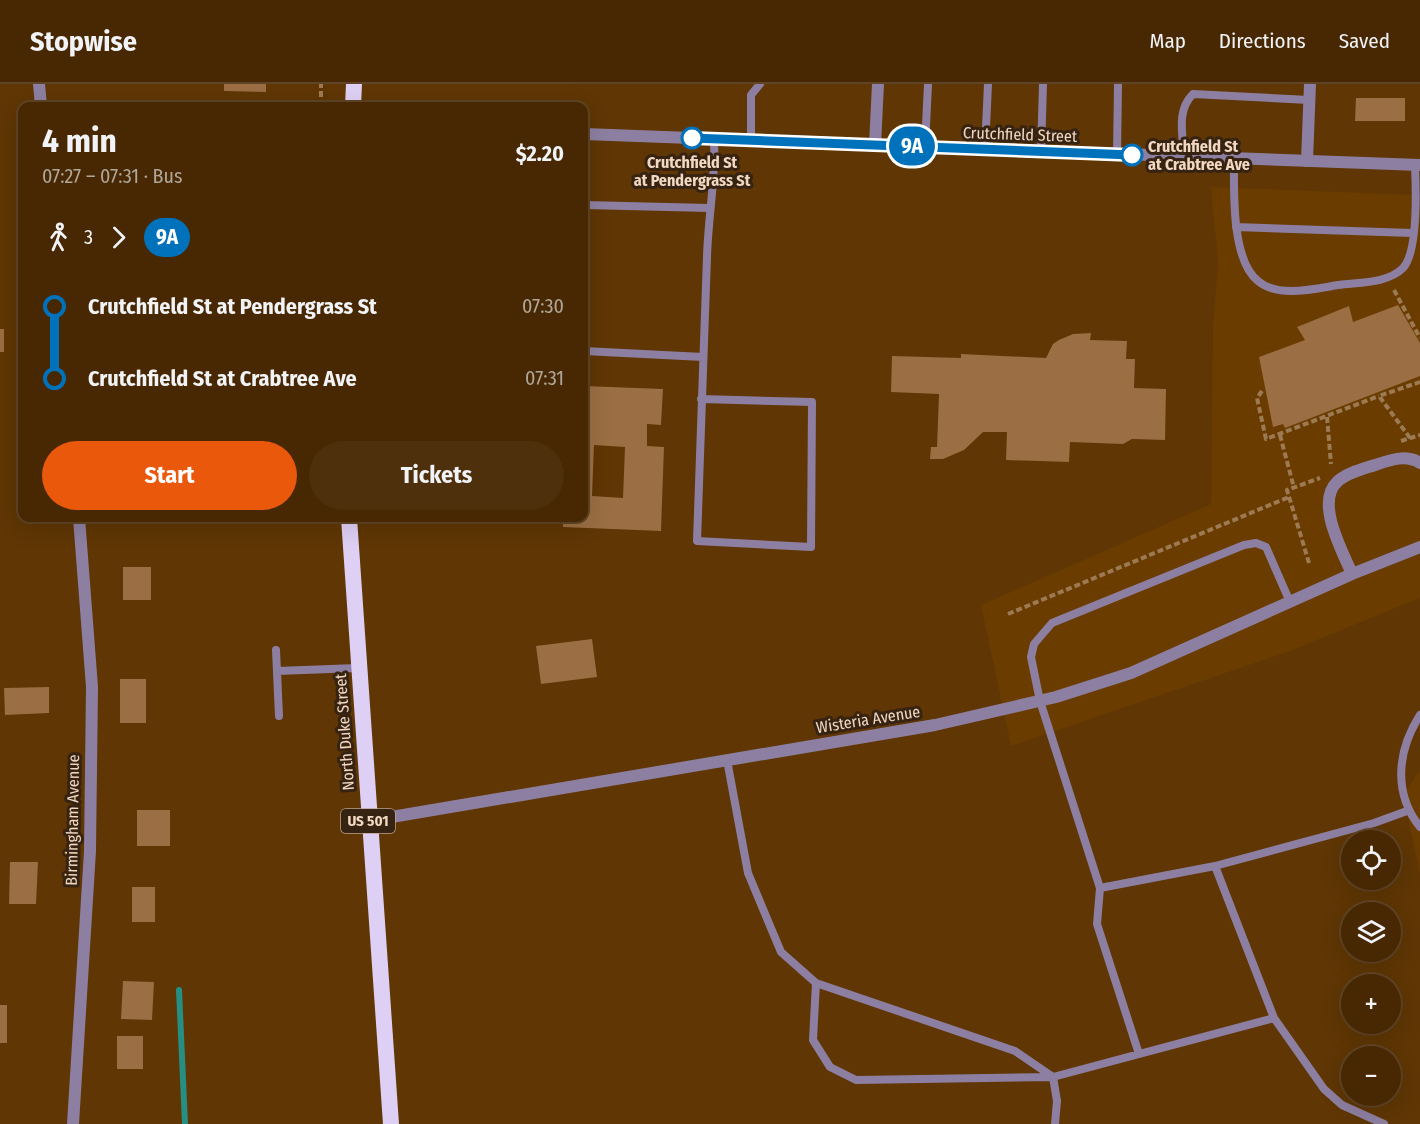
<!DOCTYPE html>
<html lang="en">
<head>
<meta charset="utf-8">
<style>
	body { margin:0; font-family:"Fira Sans Condensed",sans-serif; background:#4e300d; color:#f1f3f6; height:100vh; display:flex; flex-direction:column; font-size:22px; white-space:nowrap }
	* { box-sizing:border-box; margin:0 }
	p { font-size:20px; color:#b0a69a }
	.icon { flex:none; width:33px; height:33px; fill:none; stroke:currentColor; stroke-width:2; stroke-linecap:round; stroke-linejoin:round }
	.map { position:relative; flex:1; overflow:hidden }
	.side { position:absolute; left:18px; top:18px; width:570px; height:420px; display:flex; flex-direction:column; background:#472803; border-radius:12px; box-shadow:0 6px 24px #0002,0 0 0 2px #5f4425 }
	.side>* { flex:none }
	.badge { padding:0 12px; border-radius:20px; font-size:21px; line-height:39px }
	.buttons { position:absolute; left:1341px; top:746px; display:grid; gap:12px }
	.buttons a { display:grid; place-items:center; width:60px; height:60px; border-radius:50%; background:#472803; box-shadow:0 6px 24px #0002,0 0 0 2px #5f4425; font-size:30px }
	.map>.badge { position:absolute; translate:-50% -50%; box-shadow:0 0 0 3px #fff }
	.legs { display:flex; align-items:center; gap:9px; height:66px; padding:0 24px; font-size:20px }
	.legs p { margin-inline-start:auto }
	.summary { display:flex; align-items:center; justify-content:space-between; height:102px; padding:0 24px }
	h1 { font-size:33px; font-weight:700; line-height:45px }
	.primary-button { display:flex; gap:12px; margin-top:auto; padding:12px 24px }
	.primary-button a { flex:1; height:69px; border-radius:36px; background:#ea580c; color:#fff; font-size:24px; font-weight:700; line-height:69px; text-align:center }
	.primary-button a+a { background:#4e300d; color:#f1f3f6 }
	ul { padding:0 24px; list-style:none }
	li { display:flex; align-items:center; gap:21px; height:72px; font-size:22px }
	li i { display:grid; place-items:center; width:9px; height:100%; margin:0 8px; background:currentColor }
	li i::after { content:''; width:15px; height:15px; margin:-8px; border:4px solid; border-radius:50%; background:#472803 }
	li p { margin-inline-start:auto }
	li:first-child i { background:linear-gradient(#0000 50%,currentColor 0) }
	li:last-child i { background:linear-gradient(currentColor 50%,#0000 0) }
	header { display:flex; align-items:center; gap:36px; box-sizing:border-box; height:84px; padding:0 30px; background:#472803; border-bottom:2px solid #5f4425 }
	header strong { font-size:28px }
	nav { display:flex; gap:33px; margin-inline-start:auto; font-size:21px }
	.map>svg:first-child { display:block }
</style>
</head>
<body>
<header>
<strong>Stopwise</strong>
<nav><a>Map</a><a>Directions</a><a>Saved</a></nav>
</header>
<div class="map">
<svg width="1420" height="1040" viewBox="0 0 1420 1040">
	<rect width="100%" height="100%" fill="#5f3604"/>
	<path fill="#6a3c00" d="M 1211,103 L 1420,111 L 1420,514 L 1290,567 L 1011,662 L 981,521 L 1211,420 L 1213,243 L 1218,177 Z
		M 1420,686 L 1420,791 L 1403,710 Z"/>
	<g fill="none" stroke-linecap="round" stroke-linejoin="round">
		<path stroke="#268e82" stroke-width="6" d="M 179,906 L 185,1040"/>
	</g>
	<path fill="#9b6e43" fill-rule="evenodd" d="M 224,0 L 266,0 L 266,8 L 224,7 Z
		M 1356,14 L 1405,14 L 1405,37 L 1355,37 Z
		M 1398,221 L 1420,259 L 1420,292 L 1285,344 L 1283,340 L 1273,343 L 1259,273 L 1305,256 L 1297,243 L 1349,222 L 1353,238 Z
		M 0,245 L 4,245 L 4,268 L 0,268 Z
		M 1091,249 L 1090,256 L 1127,257 L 1126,275 L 1135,275 L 1134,304 L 1166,305 L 1165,356 L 1132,355 L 1123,360 L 1070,358 L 1069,378 L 1006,376 L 1007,348 L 983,348 L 964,366 L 943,375 L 930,375 L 931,363 L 937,363 L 939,310 L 891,308 L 892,272 L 961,274 L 961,270 L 1046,274 L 1053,260 L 1059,256 L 1073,250 Z
		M 584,302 L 663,305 L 661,341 L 647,340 L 647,362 L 664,363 L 661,447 L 563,443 L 563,434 L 584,434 ZM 594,361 L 625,363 L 623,414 L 592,412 Z
		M 123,483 L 151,483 L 151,516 L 123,516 Z
		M 592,555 L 597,593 L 541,600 L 536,562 Z
		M 120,595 L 146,595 L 146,639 L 120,639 Z
		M 49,603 L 49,629 L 5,631 L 4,604 Z
		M 137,726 L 170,726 L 170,762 L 137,762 Z
		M 10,778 L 38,778 L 36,820 L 9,820 Z
		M 132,803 L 155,803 L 155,838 L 132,838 Z
		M 123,897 L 154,898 L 152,936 L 121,935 Z
		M 0,921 L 7,921 L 7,959 L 0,959 Z
		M 117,952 L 143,952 L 143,985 L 117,985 Z"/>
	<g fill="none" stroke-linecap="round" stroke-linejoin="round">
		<path stroke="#9c7a53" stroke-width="4" stroke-dasharray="6 3" stroke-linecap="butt" d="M 321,22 L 321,0
			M 1394,206 L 1420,254
			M 1262,307 L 1257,314 L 1266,355 L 1379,312
			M 1327,333 L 1331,380
			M 1280,351 L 1294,404
			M 1410,354 L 1379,312 L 1420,298
			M 1401,357 L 1420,351
			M 1309,479 L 1287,406 L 1320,394
			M 1008,530 L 1289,413"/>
		<path stroke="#8d7fa1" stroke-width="8" d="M 751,56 L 751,11 L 760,0
			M 925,63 L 928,0
			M 985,65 L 988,0
			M 1041,67 L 1043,0
			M 1117,70 L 1118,0
			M 1184,73 C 1183,50 1176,27 1193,10 L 1309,16
			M 1234,74 C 1234,105 1231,176 1258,197 C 1278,214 1314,205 1338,201 C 1358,198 1387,200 1403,184 C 1418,168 1416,104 1415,81
			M 584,121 L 709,124
			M 1236,143 L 1412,149
			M 584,267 L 703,273
			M 701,315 L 812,318 L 811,463 L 697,457 C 700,363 703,268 707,173 C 708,134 716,94 714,55
			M 276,566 L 279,632
			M 277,587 L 357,584
			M 1420,631 C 1397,667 1393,709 1420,743
			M 727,676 L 748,789 L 781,868 L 816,899 L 813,956 L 830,983 L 856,996 L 1053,993 L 1015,967 L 816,899
			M 1215,782 L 1374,739 L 1407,727
			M 1100,804 L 1097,840 L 1139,970
			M 1274,934 L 1215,782 L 1100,804 L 1040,617 L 1031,573 L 1034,560 L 1052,539 L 1244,461 L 1256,459 L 1266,463 L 1290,518
			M 1055,1040 L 1057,1017 L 1053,993 L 1274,934 L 1324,1005 L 1342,1021 L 1384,1040"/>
		<path stroke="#8d7fa1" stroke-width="12" d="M 39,0 L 41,22
			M 875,61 L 878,0
			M 1307,77 L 1310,0
			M 1352,490 C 1343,468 1315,419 1337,398 C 1346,389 1363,385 1375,381 C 1390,376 1406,370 1420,379
			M 368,737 L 935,641 L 1056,613 L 1131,589 L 1352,490 L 1420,463
			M 73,1040 L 90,767 L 92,603 L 79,434"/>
		<path stroke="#8d7fa1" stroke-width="12" d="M 584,50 L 1420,81"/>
		<path stroke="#ded0f4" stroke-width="16" d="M 353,22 L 354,0
			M 349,434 L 391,1040"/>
	</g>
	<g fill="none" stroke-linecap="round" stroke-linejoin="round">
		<defs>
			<path id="line-1" d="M 692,54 L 1132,71"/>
		</defs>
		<use href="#line-1" stroke="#fff" stroke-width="14"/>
		<use href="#line-1" stroke="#0072bc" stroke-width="9"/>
	</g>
	<g fill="#fff" stroke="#0072bc" stroke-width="3">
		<circle cx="692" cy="54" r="10"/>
		<circle cx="1132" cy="71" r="10"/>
	</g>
	<g text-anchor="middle" stroke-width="6" stroke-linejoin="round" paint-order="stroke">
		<rect fill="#362311" stroke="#baa28d" stroke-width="1.5" x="341" y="725" width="54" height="24" rx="4.5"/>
		<g font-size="15" font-weight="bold" fill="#f2d8c2">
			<text x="368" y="742">US 501</text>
		</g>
		<g font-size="16" fill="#f2d8c2" stroke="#362311">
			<text transform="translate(1020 50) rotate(2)" y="6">Crutchfield Street</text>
			<text transform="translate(868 635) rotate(-9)" y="6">Wisteria Avenue</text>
			<text transform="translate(344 648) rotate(-94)" y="6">North Duke Street</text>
			<text transform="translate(72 736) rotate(-89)" y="6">Birmingham Avenue</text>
		</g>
		<g font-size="16" font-weight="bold" fill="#f2d8c2" stroke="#362311" text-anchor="start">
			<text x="1148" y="68">Crutchfield St<tspan x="1148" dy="18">at Crabtree Ave</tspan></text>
			<text x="692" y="84" text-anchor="middle">Crutchfield St<tspan x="692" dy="18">at Pendergrass St</tspan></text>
		</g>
	</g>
</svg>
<div class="buttons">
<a><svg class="icon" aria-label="locate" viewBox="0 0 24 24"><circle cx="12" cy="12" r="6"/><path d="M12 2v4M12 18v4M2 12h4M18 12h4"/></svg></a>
<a><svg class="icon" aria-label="layers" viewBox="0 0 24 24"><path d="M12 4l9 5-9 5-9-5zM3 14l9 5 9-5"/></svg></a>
<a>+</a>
<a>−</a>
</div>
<b class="badge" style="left:912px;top:62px;background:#0072bc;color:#fff">9A</b>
<section class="side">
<div class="summary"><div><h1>4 min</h1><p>07:27 – 07:31 · Bus</p></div><b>$2.20</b></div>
<div class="legs"><svg class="icon" aria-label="walk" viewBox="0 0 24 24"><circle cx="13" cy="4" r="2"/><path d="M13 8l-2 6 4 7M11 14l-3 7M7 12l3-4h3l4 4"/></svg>3<svg class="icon" aria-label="forward" viewBox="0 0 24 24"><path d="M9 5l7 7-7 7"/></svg><b class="badge" style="background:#0072bc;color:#fff">9A</b></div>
<ul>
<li><i style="color:#0072bc"></i><b>Crutchfield St at Pendergrass St</b><p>07:30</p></li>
<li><i style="color:#0072bc"></i><b>Crutchfield St at Crabtree Ave</b><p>07:31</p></li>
</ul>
<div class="primary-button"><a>Start</a><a>Tickets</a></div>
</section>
</div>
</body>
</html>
